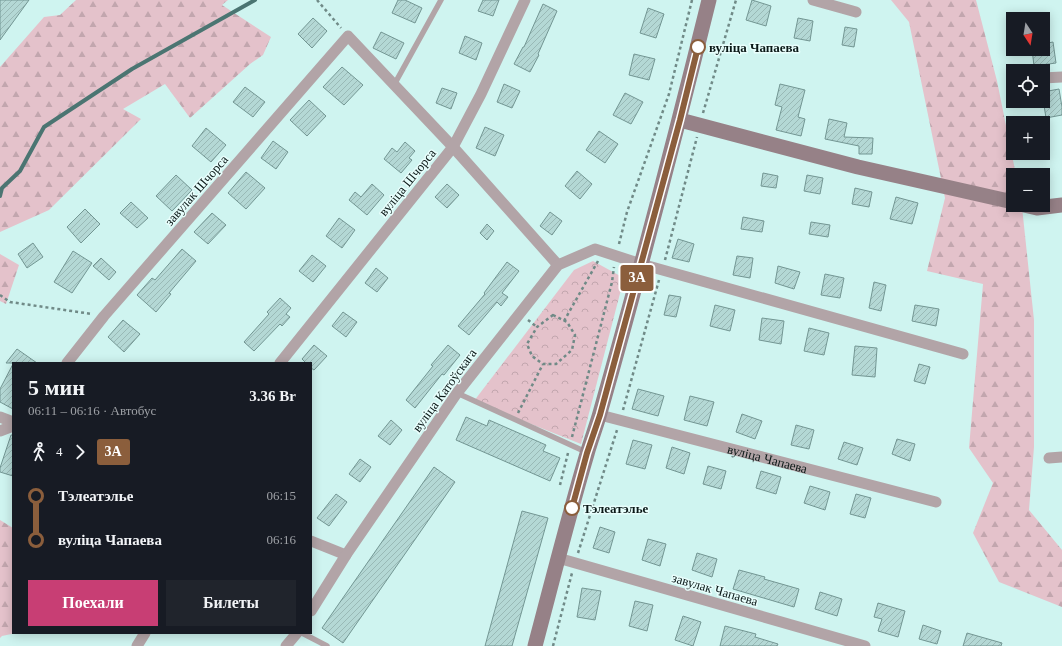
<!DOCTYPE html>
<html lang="ru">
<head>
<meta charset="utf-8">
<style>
	body { margin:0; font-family:Georgia,serif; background:#20242c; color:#f1f3f6; height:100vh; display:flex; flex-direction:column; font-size:15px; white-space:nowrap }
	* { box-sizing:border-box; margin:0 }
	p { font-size:13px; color:#9ea1a6 }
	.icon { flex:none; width:22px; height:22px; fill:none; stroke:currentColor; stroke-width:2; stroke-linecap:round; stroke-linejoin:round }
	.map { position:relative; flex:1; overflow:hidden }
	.sheet { position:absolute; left:12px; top:362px; width:300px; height:272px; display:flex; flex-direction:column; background:#171b24; border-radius:0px; box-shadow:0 2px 10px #0003 }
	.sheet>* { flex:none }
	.badge { padding:0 8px; border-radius:3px; font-size:14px; line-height:26px }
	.needle { width:26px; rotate:168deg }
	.tools { position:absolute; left:1006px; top:12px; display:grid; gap:8px }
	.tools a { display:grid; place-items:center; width:44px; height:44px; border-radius:0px; background:#171b24; box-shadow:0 2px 10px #0003; font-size:20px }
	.map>.badge { position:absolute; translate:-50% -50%; box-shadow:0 0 0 2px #fff }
	.legs { display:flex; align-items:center; gap:6px; height:44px; padding:0 16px; font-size:13px }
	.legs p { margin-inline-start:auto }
	.summary { display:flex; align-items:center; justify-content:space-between; height:68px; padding:0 16px }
	h1 { font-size:22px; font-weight:700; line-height:30px }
	.action { display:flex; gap:8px; margin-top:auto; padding:8px 16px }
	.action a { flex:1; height:46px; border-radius:0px; background:#c83e74; color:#fff; font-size:16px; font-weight:700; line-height:46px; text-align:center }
	.action a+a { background:#20242c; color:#f1f3f6 }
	ul { padding:0 16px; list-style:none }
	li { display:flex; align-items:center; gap:14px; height:44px; font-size:15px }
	li i { display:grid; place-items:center; width:6px; height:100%; margin:0 5px; background:currentColor }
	li i::after { content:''; width:10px; height:10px; margin:-5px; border:3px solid; border-radius:50%; background:#171b24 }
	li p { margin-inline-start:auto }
	li:first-child i { background:linear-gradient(#0000 50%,currentColor 0) }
	li:last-child i { background:linear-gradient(currentColor 50%,#0000 0) }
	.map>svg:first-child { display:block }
</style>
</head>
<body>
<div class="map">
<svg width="1062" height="646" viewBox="0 0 1062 646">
	<defs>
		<pattern id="forest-firs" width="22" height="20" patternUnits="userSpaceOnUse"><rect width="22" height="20" fill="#e4c2cb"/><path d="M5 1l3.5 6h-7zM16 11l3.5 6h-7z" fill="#c2a6ae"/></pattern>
		<pattern id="park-crowns" width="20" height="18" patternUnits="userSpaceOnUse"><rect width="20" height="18" fill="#e4c2cb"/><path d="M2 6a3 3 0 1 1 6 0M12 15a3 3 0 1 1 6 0" fill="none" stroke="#c2a6ae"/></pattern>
		<pattern id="building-hatch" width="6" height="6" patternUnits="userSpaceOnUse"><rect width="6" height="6" fill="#b4d8d5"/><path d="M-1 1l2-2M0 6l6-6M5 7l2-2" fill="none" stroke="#99b9b6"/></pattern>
	</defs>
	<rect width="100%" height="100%" fill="#cff4f0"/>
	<path fill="url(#forest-firs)" d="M 76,0 L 228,0 L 222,5 L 271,37 L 263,55 L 250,64 L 190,118 L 165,84 L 123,109 L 141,119 L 49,210 L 0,232 L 0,67 L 44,17 L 60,15 Z
		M 891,0 L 976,0 L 997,81 L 1016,175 L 1013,175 L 1013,205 L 1022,207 L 1034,320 L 1034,447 L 1029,510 L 1062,550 L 1062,607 L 999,582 L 973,533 L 993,483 L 969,448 L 983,284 L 927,271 L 945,198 L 909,22 Z
		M 0,254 L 19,265 L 6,304 L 0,301 Z
		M 0,520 L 13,528 L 13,633 L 16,633 L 2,636 L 0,638 Z"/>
	<path fill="url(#park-crowns)" d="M 593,261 L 624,278 L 581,444 L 474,401 L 574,270 Z"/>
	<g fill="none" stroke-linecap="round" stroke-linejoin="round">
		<path stroke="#4b7572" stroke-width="4" d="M 0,196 L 2,188 L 20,171 L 44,127 L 132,69 L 255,0"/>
	</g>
	<path fill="url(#building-hatch)" stroke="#739693" d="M 0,0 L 29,0 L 0,40 Z
		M 398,0 L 405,0 L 422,8 L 415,23 L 392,13 Z
		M 483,0 L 499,0 L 493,16 L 478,11 Z
		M 752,0 L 771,6 L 766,26 L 746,20 Z
		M 543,4 L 557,11 L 538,54 L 539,55 L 530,72 L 514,64 L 523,47 L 524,47 Z
		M 648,8 L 664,14 L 656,38 L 640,33 Z
		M 313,18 L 327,31 L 312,48 L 298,34 Z
		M 798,18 L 813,21 L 810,41 L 794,38 Z
		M 845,27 L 857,29 L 854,47 L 842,45 Z
		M 381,32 L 404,43 L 396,59 L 373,48 Z
		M 465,36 L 482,43 L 476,60 L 459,53 Z
		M 1053,42 L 1056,63 L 1034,66 L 1032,49 L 1043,49 L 1043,44 Z
		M 634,54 L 655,59 L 649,80 L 629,75 Z
		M 342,67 L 363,85 L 344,105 L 323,87 Z
		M 504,84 L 520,91 L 512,108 L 497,102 Z
		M 780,84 L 805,90 L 798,117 L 805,119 L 801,136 L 776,130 L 782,107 L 775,105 Z
		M 245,87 L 265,102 L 253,117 L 233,102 Z
		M 442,88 L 457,93 L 451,109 L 436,103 Z
		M 1059,89 L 1062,107 L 1062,115 L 1046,118 L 1043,99 L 1043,92 Z
		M 625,93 L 643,102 L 631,124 L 613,115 Z
		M 309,100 L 326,116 L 307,136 L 290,120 Z
		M 829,119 L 847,123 L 844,137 L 873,138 L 872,154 L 859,154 L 859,146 L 825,139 Z
		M 485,127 L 504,135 L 495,156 L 476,148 Z
		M 206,128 L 226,145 L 211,162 L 192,146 Z
		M 599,131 L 618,144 L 605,163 L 586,150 Z
		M 273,141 L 288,152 L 276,169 L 261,158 Z
		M 405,142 L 415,151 L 409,158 L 412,160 L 401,173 L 384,159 L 392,148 L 397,152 Z
		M 577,171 L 592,184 L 580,199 L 565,186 Z
		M 246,172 L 265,188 L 246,209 L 228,193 Z
		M 763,173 L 778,176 L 776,188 L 761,186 Z
		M 176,175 L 192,190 L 172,211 L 156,196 Z
		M 807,175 L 823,178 L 820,194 L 804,191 Z
		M 372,184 L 384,195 L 367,215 L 349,200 L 355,192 L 361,197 Z
		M 447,184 L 459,195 L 447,208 L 435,197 Z
		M 855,188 L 872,192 L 869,207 L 852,204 Z
		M 896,197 L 918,203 L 912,224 L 890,219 Z
		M 131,202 L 148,218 L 137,228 L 120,213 Z
		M 85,209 L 100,224 L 81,243 L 67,227 Z
		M 550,212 L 562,221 L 552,235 L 540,226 Z
		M 212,213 L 226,225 L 208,244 L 194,232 Z
		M 743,217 L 764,221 L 762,232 L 741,229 Z
		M 339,218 L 355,230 L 342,248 L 326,236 Z
		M 811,222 L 830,225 L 828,237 L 809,234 Z
		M 487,224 L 494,231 L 487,240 L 480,233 Z
		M 678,239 L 694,244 L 689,262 L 672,258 Z
		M 33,243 L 43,257 L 27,268 L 18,254 Z
		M 182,249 L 196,261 L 169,293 L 171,294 L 156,312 L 137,295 L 152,278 L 155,280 Z
		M 73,251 L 92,263 L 72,293 L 54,282 Z
		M 312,255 L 326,266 L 313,282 L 299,271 Z
		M 737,256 L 753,258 L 750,278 L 733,275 Z
		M 101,258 L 116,272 L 109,280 L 93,266 Z
		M 507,262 L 519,271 L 502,293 L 508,297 L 501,306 L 497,302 L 469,335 L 458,326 L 485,294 L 484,293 Z
		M 778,266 L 800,272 L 794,289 L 775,283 Z
		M 376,268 L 388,278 L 377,292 L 365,283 Z
		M 825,274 L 844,278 L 840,298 L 821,295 Z
		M 874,282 L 886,285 L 881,311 L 869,308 Z
		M 669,295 L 681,297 L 676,317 L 664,315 Z
		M 280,298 L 291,308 L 286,314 L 290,317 L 282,326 L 280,324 L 254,351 L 244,342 L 269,314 L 267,312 Z
		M 715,305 L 735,310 L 730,331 L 710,326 Z
		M 915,305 L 939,309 L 936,326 L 912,321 Z
		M 343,312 L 357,322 L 346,337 L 332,326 Z
		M 762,318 L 784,321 L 781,344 L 759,340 Z
		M 123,320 L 140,334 L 124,352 L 108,337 Z
		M 809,328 L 829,333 L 824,355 L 804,351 Z
		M 314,345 L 327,356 L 314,370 L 311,368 L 311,363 L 306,363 L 302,359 Z
		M 448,345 L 460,355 L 444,375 L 442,374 L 415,408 L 406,400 L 433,366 L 431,365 Z
		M 855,346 L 877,348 L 875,377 L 852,375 Z
		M 17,349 L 37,363 L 6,363 Z
		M 13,364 L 13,409 L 0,402 L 0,389 Z
		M 919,364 L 930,367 L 925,384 L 914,381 Z
		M 638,389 L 664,396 L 658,416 L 632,409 Z
		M 690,396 L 714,402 L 707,426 L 684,420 Z
		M 742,414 L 762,421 L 755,439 L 736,432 Z
		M 466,417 L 487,426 L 489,420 L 546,445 L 543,451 L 560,458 L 550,481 L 456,440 Z
		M 391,420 L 402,430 L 390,445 L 378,436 Z
		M 796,425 L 814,430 L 809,449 L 791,445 Z
		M 11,435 L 13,435 L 13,476 L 0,472 L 0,468 Z
		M 897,439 L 915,444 L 910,461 L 892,454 Z
		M 633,440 L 652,445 L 645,469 L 626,464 Z
		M 844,442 L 863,448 L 857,465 L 838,459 Z
		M 672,447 L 690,453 L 684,474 L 666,468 Z
		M 360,459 L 371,467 L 360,482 L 349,474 Z
		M 708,466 L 726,471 L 721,489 L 703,484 Z
		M 434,467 L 455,482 L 343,643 L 322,628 Z
		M 761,471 L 781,477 L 776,494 L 756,488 Z
		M 810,486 L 830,492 L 825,510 L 804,503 Z
		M 336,494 L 347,502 L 329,526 L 317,518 Z
		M 856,494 L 871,498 L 865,518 L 850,514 Z
		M 522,511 L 548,518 L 512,646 L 485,646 Z
		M 600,527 L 615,532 L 609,553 L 593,548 Z
		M 648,539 L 666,544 L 660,566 L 642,560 Z
		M 697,553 L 717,559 L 712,577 L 692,570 Z
		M 739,570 L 765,577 L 764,579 L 799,589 L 794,607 L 733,589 Z
		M 582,588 L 601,591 L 595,620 L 577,617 Z
		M 820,592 L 842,599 L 837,616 L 815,609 Z
		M 635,601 L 653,605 L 647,631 L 629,626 Z
		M 878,603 L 905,611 L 898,637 L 878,631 L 882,619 L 874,617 Z
		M 683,616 L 701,622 L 693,646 L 675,640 Z
		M 923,625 L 941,631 L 937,644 L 919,639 Z
		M 725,626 L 756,634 L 755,637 L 778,644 L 777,646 L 720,646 Z
		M 967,633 L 1002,643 L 1001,646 L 963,646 Z"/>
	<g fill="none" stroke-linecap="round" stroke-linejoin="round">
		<path stroke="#708a87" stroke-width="2.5" stroke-dasharray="3 3" stroke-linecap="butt" d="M 317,0 L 341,28
			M 703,113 L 736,0
			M 619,244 L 627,212 L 669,94 L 692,0
			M 665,260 L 697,137
			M 0,295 L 10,302 L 92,314
			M 553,315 L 567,322 L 575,335 L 572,350 L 556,364 L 543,364 L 532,356 L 527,344 L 537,327 Z
			M 528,320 L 537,327
			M 564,321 L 598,261
			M 623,410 L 659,280
			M 518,413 L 543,364
			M 572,437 L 612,282 L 614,267
			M 560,485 L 568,453
			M 578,553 L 617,430
			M 553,646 L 572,573"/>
		<path stroke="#b2a4a7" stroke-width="5.5" d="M 394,85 L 441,0
			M 457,393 L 586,452
			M 302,633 L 327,646"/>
		<g stroke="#b2a4a7" stroke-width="11">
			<path d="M 813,0 L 856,12"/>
			<path d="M 1043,78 L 1062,77"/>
			<path d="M 1012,81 L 1013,81"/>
			<path d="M 67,363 L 104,316 L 348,36 L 453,147 L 558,265"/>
			<path d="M 280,363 L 453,147 L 481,94 L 525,0"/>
			<path id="s1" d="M 600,415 L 936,502"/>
			<path d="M 0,417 L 13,422"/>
			<path d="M 0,431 L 13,426"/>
			<path d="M 1049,458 L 1062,457"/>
			<path d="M 311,541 L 346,555"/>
			<path d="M 558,558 L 865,646"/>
			<path d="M 311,611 L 346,555 L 457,393 L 558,265 L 595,249 L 641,264 L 963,354"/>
			<path d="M 137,646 L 145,633"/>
			<path d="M 286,646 L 297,633"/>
		</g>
		<path stroke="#968187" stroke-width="15" d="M 680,120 L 858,167 L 1013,202
			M 1024,205 L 1037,208 L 1062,205
			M 535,646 C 552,582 568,518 587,454 C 591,440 596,427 600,413 C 639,276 675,138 709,0"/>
	</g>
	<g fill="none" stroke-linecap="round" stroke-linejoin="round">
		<defs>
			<path id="line-1" d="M 572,508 L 587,453 L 600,415 L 641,264 L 680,120 L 698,47"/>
		</defs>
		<use href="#line-1" stroke="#fff" stroke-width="9"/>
		<use href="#line-1" stroke="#8b5e3c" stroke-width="6"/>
	</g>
	<g fill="#fff" stroke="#8b5e3c" stroke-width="2">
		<circle cx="698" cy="47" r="7"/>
		<circle cx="572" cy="508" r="7"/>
	</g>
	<g text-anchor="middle" stroke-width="3" stroke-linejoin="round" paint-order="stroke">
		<g font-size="13" font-weight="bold" fill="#0a1817" stroke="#e8fefc" text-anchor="start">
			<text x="709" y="52">вуліца Чапаева</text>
			<text x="583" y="513">Тэлеатэлье</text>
		</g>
		<g font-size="13" fill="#0a1817" stroke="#e8fefc">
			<text transform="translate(407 182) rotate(-51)" y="5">вуліца Шчорса</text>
			<text transform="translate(196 190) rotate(-49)" y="5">завулак Шчорса</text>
			<text transform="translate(444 390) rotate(-54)" y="5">вуліца Катоўскага</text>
			<text dy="5" stroke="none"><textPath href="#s1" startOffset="173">вуліца Чапаева</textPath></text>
			<text transform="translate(715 589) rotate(16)" y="5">завулак Чапаева</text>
		</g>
	</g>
</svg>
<div class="tools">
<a><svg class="needle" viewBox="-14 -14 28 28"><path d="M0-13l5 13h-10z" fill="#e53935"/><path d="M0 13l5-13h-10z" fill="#9ea1a6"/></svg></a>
<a><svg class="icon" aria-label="locate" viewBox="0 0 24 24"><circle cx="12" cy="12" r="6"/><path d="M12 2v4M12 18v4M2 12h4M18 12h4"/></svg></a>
<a>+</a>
<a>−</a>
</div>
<b class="badge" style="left:637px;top:278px;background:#8b5e3c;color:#fff">3А</b>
<section class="sheet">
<div class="summary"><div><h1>5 мин</h1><p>06:11 – 06:16 · Автобус</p></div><b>3.36 Br</b></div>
<div class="legs"><svg class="icon" aria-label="walk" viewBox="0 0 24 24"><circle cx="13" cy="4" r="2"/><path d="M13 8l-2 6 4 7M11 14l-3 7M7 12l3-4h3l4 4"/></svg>4<svg class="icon" aria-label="forward" viewBox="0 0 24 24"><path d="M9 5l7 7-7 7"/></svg><b class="badge" style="background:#8b5e3c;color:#fff">3А</b></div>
<ul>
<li><i style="color:#8b5e3c"></i><b>Тэлеатэлье</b><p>06:15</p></li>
<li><i style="color:#8b5e3c"></i><b>вуліца Чапаева</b><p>06:16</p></li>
</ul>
<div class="action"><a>Поехали</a><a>Билеты</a></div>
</section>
</div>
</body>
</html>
